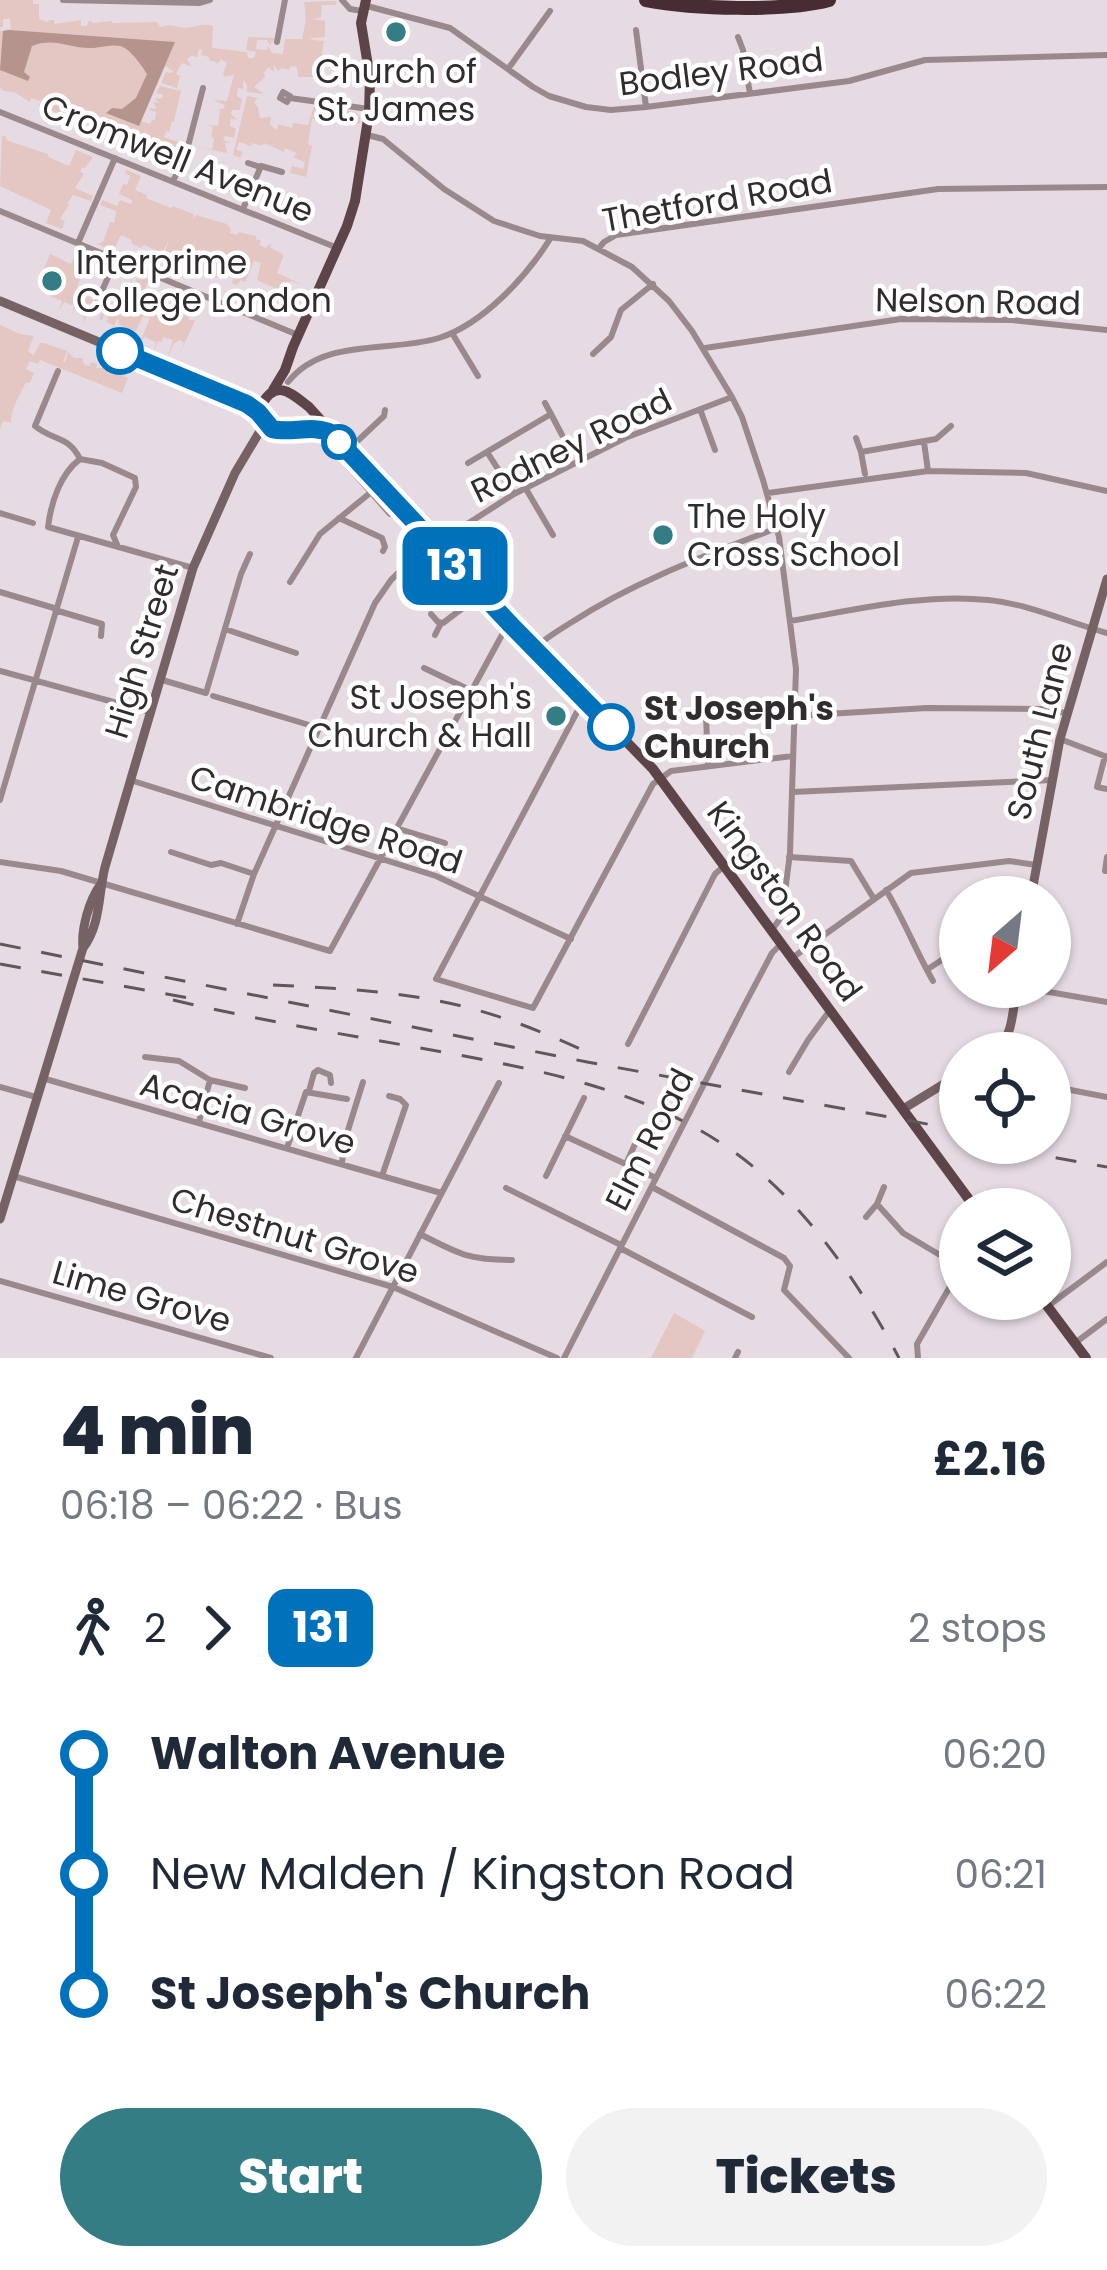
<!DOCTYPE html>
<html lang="en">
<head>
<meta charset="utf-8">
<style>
	body { margin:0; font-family:Poppins,sans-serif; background:#f2f2f3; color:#1f2937; height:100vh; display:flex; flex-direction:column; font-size:45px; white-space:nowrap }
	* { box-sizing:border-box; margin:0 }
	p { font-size:39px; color:#747a83 }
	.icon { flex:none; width:66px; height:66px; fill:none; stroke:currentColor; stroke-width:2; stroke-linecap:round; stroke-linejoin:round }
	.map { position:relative; height:1358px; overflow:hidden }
	.panel { display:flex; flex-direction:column; background:#fff; flex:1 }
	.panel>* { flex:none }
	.badge { padding:0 24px; border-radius:18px; font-size:42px; line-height:78px }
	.needle { width:78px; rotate:208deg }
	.controls { position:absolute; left:939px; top:876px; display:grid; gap:24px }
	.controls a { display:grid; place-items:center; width:132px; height:132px; border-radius:50%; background:#fff; box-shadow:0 3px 9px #0004; font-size:60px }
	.map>.badge { position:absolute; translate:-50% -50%; box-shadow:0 0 0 6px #fff }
	.legs { display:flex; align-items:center; gap:18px; height:132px; padding:0 60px; font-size:39px }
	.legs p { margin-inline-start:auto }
	.headline { display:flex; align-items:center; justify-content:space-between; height:204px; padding:0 60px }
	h1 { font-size:66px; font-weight:800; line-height:90px }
	.action { display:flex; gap:24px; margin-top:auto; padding:24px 60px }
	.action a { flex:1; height:138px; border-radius:72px; background:#357d84; color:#fff; font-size:48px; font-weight:800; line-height:138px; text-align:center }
	.action a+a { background:#f2f2f3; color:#1f2937 }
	ul { padding:0 60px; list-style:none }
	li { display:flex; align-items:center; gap:42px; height:120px; font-size:45px }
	li i { display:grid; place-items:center; width:18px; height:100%; margin:0 15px; background:currentColor }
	li i::after { content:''; width:30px; height:30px; margin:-15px; border:9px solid; border-radius:50%; background:#fff }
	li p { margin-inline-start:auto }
	li:first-child i { background:linear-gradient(#0000 50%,currentColor 0) }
	li:last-child i { background:linear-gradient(currentColor 50%,#0000 0) }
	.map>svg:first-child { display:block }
</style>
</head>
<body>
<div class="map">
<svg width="1107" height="1358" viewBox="0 0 1107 1358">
	<rect width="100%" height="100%" fill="#e7dbe3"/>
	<path fill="#e4c7c2" d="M 0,0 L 33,0 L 33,4 L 39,4 L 39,19 L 48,22 L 49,20 L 54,20 L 55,24 L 81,20 L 81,26 L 87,26 L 89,20 L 93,23 L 112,21 L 112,23 L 157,22 L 161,27 C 173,22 179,30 191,27 C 200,26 203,23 213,26 L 212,48 L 247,52 L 248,58 L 254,58 L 256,52 L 246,50 L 248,37 L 275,38 L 270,45 L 267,40 L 257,40 L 256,49 L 267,50 L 268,46 L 272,53 L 283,54 L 285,39 L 302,39 C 305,25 307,19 304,2 L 336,1 L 336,5 L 322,5 L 321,17 L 314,19 L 325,21 L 325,37 L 310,38 L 313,40 L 324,41 L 317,84 L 315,77 L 298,77 L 297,67 L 291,66 L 289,70 L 282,68 L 278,71 L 274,65 L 274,72 L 268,67 L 264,73 L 265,77 L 254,87 L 264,94 L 247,92 L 247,85 L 243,80 L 243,89 L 238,88 L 237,96 L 242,99 L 240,110 L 233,110 L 231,114 L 238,120 L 231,118 L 230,126 L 236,129 L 234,138 L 225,136 L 223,140 L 231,143 L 225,143 L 227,153 L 199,147 L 212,149 L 214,139 L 211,137 L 213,127 L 207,125 L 218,126 L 220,109 L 223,109 L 225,105 L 213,100 L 227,101 L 234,75 L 225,77 L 223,73 L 227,63 L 221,59 L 219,63 L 209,60 L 209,57 L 201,55 L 202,50 L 199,49 L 197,57 L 191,56 L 187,59 L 192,67 L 182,63 L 176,74 L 180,76 L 177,88 L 161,83 L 166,72 L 172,73 L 173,71 L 165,66 L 141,121 L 150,124 L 152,120 L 155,120 L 156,112 L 150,110 L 149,113 L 150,108 L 157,109 L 153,102 L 160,103 L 154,99 L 162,98 L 163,95 L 156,93 L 160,86 L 181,91 L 174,121 L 172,121 L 169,132 L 166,131 L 164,137 L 182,143 L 172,169 L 174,161 L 168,158 L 169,155 L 165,157 L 150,146 L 147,150 L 132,144 L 132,139 L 130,143 L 127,142 L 129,138 L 126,136 L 122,140 L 123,136 L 102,126 L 96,139 L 90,136 L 95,120 L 90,119 L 88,122 L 74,114 L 71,119 L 51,110 L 52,105 L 47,103 L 44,108 L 39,106 L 41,101 L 31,98 L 30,102 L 14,92 L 3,91 L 0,87 L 0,31 L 11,29 L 10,19 L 3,19 L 3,27 L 0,27 Z
		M 247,96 L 258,98 L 254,102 L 258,107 L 260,118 L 271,117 L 270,124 L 275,129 L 278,128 L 278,124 L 292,128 L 293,123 L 308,125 L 314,106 L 356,112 L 360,117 L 360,124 L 348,122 L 348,115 L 337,114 L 337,121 L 312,119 L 308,144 L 312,146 L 306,177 L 290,173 L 292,166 L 303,169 L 305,162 L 294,158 L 296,153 L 285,148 L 284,152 L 264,143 L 262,146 L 252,143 L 251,146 L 239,142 L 236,150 L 242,152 L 241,158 L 233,155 Z
		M 2,135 L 7,137 L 6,140 L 48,154 L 48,157 L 69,166 L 76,150 L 93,157 L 85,168 L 82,168 L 80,172 L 84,174 L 75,188 L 93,196 L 91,201 L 73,195 L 67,204 L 69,205 L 60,219 L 65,221 L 62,229 L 46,223 L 51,210 L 0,186 Z
		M 126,170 L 141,176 L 135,190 L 147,195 L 146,198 L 171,208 L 173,206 L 193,214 L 194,218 L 196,215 L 227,224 L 231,229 L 230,233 L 237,235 L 239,232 L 256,236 L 256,239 L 261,241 L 259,245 L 265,248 L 272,243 L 270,247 L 284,255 L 277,273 L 303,285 L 291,281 L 286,293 L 257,280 L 261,263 L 254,261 L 245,282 L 241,280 L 237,285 L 232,283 L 234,277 L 224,273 L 220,278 L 199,272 L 200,269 L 196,267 L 194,270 L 195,267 L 179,264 L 180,260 L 175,258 L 173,261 L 163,257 L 169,240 L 162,253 L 144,245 L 141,248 L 131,243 L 132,240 L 121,235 L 113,251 L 97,244 L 103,242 L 110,222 L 114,223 L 116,211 L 100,205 L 102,200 L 117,206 L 120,200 L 131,204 L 132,200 L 119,194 L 123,184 L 127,185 L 130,176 L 125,173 Z
		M 77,249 L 94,256 L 91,264 L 87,263 L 77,287 L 83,291 L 82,297 L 86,299 L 88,296 L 93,300 L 83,324 L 85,311 L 75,307 L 71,317 L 74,306 L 64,302 L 58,312 L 62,301 L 50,296 L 57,280 L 43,272 L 50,254 L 71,264 Z
		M 136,274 L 149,280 L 142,296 L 171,306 L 176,299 L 175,306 L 187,310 L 189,320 L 195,320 L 199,312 L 175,364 L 184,343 L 180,340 L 174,343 L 167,360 L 173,340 L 163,337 L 162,342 L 158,341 L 153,353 L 156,342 L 144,337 L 138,347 L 150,318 L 143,316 L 136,331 L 130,329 L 125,341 L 122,340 L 127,328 L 118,324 L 119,320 L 117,319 L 110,335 L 113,325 L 107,322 L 108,317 L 104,315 L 102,320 L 99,319 L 106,301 L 124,308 L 131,281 L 135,283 L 137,279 Z
		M 0,325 L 20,334 L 34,336 L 28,351 L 34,355 L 40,343 L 44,343 L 67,351 L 63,362 L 65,362 L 68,352 L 74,358 L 82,358 L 84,364 L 89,366 L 91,362 L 97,364 L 96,368 L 106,368 L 109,374 L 113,371 L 128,378 L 122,393 L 40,360 L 38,364 L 30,361 L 26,369 L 34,373 L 30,383 L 26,382 C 20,395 10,410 11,423 L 3,421 L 0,429 Z
		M 674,1313 L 705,1331 L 692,1358 L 651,1358 Z"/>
	<path fill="#b6948e" d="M 9,30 L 175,42 L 139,126 L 106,113 L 112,108 L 122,109 L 136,98 L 147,74 C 142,66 130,48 120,46 C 112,44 99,48 90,48 C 69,48 52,37 32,46 L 24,72 L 30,77 L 28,81 L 0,70 L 3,31 Z"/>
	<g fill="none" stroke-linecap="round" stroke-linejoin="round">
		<path stroke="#99898c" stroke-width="6" d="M 63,0 L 200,3 L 210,0
			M 342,0 L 350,9 L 362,11
			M 367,6 L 450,28 L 533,87 L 549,96 L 586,107 L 611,110 L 646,107 L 849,81 L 925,60 L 1107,55
			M 636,30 L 646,107
			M 738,37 L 743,50 L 750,94
			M 277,42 L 285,0
			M 508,69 L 550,11
			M 283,92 L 290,96 L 287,102 L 280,98 Z
			M 290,98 L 369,109
			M 0,112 L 335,247
			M 367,135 L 383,139 L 444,189 L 494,221 L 540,236 L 583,241 L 632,267 L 669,301 L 692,331 L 732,397 L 742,417 L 763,480 L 779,537 L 796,669 L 790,853 L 782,916 L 771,931
			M 248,163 L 260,167
			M 173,181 L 186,154 L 203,88
			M 243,209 L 261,166 L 282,172
			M 0,211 L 298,335
			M 78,243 L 115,158
			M 599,248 L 604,242 L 616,235 L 938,189 L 1107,187
			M 95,307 L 115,261
			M 452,333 L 478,376
			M 705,348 L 901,319 L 1012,320 L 1107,330
			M 593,354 L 611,337 L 621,310 L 653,284
			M 58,371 L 35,426 C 53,441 68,435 80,459
			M 288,382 C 323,337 390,353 439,338 C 483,324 526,277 550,239
			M 545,403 L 551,414
			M 700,409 L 715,450
			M 856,438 L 861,452 L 936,439 L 951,426
			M 924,442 L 928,471
			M 348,450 L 384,416 L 385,410
			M 487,452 L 514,494
			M 861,452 L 865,474
			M 352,455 L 346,464 L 390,514 L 402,509
			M 468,463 L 551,414 L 562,435
			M 526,489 L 553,535
			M 768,493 L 928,471 L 1026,473 L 1107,491
			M 0,513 L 33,523
			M 339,518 L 382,538 L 385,547 L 383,551
			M 118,547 L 113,535 L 136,487 L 135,478 L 102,463 L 80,459 C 60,474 51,503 48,527 L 193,568
			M 438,547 L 464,526 L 514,494 L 625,438 L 732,397
			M 290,582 L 320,534 L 370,493
			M 0,592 L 54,608
			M 55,610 L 102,624 L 101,636
			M 431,614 L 438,622 L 443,623 L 480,595
			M 790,621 C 855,610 923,593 988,600 C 1029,604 1067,622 1107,633
			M 225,629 L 296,653
			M 435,635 L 441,623
			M 534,649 C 545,638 559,630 572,622 C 635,581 707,555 777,528
			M 424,668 L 472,691
			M 0,671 L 150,712
			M 159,679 L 206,693 L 241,574 L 250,554
			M 213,696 L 319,728
			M 587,703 L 577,712 L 436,979 L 533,1008 L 653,784 L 671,771 L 793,756
			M 706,716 L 708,765
			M 794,716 L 927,708 L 1042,709 L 1066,713
			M 1060,739 L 1107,757
			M 1105,756 L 1097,787 L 1107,789
			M 130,780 L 436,876 L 571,939
			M 793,792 L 1052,780
			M 0,800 L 78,537
			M 396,828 L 445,843
			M 171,852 L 211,865 L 221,863 L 254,874
			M 789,857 L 851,861 L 874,899
			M 0,862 L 61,871 L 330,951 L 503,633 L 511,625
			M 1105,871 L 1107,857
			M 886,890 C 904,920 916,951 933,981
			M 237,924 L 254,874 L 375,603 L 391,580 L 431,541
			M 792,958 L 911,873 L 1009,861 L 1036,865
			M 928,969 L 960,948
			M 1020,987 L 1107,1002
			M 628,1044 L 715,874 L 724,866
			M 145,1057 L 179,1061 L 210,1080 L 245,1088
			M 789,1072 L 808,1040 L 830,1010
			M 42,1078 L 441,1193
			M 1050,1086 L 1107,1097
			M 0,1087 L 36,1097
			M 309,1091 L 314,1073 L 318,1070 L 330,1075 L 331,1083
			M 199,1122 L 210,1080
			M 565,1136 L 656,1178
			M 287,1148 L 306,1092 L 347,1099
			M 342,1164 L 344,1143 L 363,1082
			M 626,1164 L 640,1133
			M 13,1176 L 393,1287 L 557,1358
			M 382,1176 L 406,1105 L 400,1099 L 389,1096
			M 546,1176 L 584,1098
			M 652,1187 L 784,1258 L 790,1266 L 784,1290 L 849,1358
			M 506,1188 L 621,1245
			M 877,1204 L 903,1233 L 960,1267
			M 866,1217 L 877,1204 L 884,1187
			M 420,1234 C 459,1254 468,1260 512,1260
			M 620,1248 L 752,1317
			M 0,1281 L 271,1358
			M 1048,1306 L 1107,1262
			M 1075,1343 L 1107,1319
			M 356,1358 L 499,1083
			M 564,1358 L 745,1004 L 772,953 L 781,944
			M 735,1358 L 738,1352
			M 918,1358 L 917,1344 L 960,1269"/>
		<path stroke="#766165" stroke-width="9" d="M 0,301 L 236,399 L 255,409 L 261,417
			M 1031,897 L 1060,739 L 1107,579
			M 83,948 C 81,929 89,900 101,884
			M 994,1053 C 1014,1037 1012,1011 1017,987
			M 903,1109 L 960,1074
			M 0,1219 L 83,948 C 101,924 98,895 105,867 L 193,568 L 235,473 L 260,431 L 263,421"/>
		<path stroke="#5d4449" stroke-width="10" d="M 273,390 L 285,370 L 293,347 L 347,226 L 355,201 L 369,113 L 370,78 L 361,23 L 366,0
			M 331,433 C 307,424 277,441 261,417 L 262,404 C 277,378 292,394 309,407 L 431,541 L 653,769 L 976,1209
			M 1042,1299 L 1086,1358"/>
		<path stroke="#482c33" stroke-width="14" d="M 646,0 C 693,9 784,12 829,0"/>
		<path stroke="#5e575b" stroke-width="3" stroke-dasharray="21 21" stroke-linecap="butt" d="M 0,944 L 587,1062 L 960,1130
			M 0,964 L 189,998
			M 273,985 C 328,988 384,990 439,1001 C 491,1011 539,1030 587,1052
			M 173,1000 C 262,1021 353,1036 443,1052 C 543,1071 641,1089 727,1147 C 800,1196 859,1282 899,1358
			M 973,1143 L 1107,1167"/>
	</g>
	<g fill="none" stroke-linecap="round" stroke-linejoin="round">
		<defs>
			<path id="line-1" d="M 120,351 L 247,404 L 258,412 L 272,429 C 291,434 312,424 331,433 L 511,625 L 611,727"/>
		</defs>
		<use href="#line-1" stroke="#fff" stroke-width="27"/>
		<use href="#line-1" stroke="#0072bc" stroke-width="18"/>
	</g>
	<g fill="#357d84" stroke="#fff" stroke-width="4.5">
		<circle cx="396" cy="32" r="12"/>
		<circle cx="52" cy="281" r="12"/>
		<circle cx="663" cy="535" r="12"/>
		<circle cx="556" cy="716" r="12"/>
	</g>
	<g fill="#fff" stroke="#0072bc" stroke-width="6">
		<circle cx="120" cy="351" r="21"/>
		<circle cx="339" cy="442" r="15"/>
		<circle cx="611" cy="727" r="21"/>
	</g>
	<g text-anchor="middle" stroke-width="9" stroke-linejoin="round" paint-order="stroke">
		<g font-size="33" fill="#312c2f" stroke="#fff" text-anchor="start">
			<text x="396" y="83" text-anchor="middle">Church of<tspan x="396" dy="38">St. James</tspan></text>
			<text x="76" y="274">Interprime<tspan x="76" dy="38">College London</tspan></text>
			<text x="687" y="528">The Holy<tspan x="687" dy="38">Cross School</tspan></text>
			<text x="532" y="709" text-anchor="end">St Joseph's<tspan x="532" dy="38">Church &amp; Hall</tspan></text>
		</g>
		<g font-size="33" fill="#312c2f" stroke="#fff">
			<text transform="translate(721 71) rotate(-7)" y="12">Bodley Road</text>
			<text transform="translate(178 158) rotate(22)" y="12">Cromwell Avenue</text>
			<text transform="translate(717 200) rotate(-10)" y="12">Thetford Road</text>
			<text transform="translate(978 301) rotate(1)" y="12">Nelson Road</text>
			<text transform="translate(571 445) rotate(-26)" y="12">Rodney Road</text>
			<text transform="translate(141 651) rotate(-73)" y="12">High Street</text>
			<text transform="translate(1039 731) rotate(-76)" y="12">South Lane</text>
			<text transform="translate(326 819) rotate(18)" y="12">Cambridge Road</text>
			<text transform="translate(785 901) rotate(54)" y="12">Kingston Road</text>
			<text transform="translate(248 1113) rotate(16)" y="12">Acacia Grove</text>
			<text transform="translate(649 1139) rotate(-63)" y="12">Elm Road</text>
			<text transform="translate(295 1235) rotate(17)" y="12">Chestnut Grove</text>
			<text transform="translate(142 1296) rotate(16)" y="12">Lime Grove</text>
		</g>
		<g font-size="33" font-weight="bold" fill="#312c2f" stroke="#fff" text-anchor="start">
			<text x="644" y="720">St Joseph's<tspan x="644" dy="38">Church</tspan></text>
		</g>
	</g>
</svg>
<div class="controls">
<a><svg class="needle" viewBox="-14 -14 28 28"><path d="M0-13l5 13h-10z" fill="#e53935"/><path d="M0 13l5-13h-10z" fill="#747a83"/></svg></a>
<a><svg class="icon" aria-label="locate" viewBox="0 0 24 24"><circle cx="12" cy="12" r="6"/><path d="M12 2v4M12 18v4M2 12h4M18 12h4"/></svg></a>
<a><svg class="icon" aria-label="layers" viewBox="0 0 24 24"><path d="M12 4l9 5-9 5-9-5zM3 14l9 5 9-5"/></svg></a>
</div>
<b class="badge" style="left:455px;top:566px;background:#0072bc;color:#fff">131</b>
</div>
<section class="panel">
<div class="headline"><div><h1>4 min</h1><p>06:18 – 06:22 · Bus</p></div><b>£2.16</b></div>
<div class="legs"><svg class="icon" aria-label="walk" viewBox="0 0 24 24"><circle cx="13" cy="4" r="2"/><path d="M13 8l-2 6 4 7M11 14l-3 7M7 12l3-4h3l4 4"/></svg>2<svg class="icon" aria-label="forward" viewBox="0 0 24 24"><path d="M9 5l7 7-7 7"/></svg><b class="badge" style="background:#0072bc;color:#fff">131</b><p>2 stops</p></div>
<ul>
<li><i style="color:#0072bc"></i><b>Walton Avenue</b><p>06:20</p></li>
<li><i style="color:#0072bc"></i><span>New Malden / Kingston Road</span><p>06:21</p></li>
<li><i style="color:#0072bc"></i><b>St Joseph's Church</b><p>06:22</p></li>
</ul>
<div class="action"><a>Start</a><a>Tickets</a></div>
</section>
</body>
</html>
